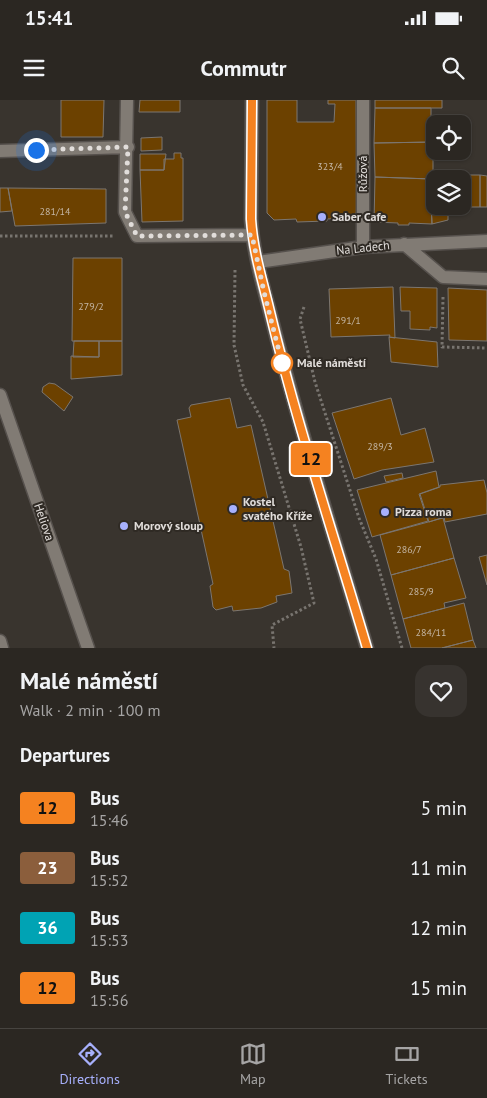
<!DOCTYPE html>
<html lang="en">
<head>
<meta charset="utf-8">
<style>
	body { margin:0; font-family:"PT Sans",sans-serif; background:#37332f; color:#f1f3f6; height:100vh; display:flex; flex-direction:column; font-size:19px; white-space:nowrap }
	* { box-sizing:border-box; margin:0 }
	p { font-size:16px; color:#a6a5a5 }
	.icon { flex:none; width:28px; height:28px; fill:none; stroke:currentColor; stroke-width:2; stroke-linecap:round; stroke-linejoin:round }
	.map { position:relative; height:548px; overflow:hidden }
	.side { display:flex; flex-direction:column; background:#2b2722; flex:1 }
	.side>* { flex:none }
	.badge { padding:0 10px; border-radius:4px; font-size:18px; line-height:32px }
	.tools { position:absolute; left:426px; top:15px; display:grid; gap:10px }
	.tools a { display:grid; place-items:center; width:45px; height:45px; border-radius:10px; background:#2b2722; box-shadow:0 1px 4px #0004,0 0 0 1px #474440; font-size:25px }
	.you { position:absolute; width:25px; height:25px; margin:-12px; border:4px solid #fff; border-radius:50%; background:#1a73e8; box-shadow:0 0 0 8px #1a73e833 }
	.map>.badge { position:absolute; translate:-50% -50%; box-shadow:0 0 0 2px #fff }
	h2 { padding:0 20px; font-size:19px; line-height:45px }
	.round { display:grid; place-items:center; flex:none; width:52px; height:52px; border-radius:15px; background:#37332f }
	.headline { display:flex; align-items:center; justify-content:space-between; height:85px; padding:0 20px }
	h1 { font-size:24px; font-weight:800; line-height:38px }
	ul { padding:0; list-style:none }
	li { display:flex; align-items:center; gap:15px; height:60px; padding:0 20px }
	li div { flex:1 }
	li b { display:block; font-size:19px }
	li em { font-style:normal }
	li .badge { min-width:55px; font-weight:700; text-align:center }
	.status { display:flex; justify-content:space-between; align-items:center; height:35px; padding:0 25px; background:#2b2722; direction:ltr }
	.status svg { height:14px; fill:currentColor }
	header { display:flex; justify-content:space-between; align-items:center; height:65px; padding:0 20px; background:#2b2722; font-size:22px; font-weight:800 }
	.tab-bar { display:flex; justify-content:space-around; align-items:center; height:70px; border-top:1px solid #474440; background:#2b2722; font-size:14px; color:#a6a5a5 }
	.tab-bar a { display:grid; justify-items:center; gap:2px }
	.tab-bar .active { color:#a7b0fc }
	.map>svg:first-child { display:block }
</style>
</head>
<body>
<div class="status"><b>15:41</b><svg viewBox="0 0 49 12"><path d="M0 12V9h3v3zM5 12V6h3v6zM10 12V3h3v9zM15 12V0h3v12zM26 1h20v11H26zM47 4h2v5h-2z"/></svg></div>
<header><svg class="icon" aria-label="menu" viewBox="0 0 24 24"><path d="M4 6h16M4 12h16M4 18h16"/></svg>Commutr<svg class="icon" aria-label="search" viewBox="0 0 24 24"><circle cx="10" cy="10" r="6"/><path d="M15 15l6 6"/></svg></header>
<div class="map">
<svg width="487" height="548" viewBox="0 0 487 548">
	<rect width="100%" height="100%" fill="#39342e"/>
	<path fill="#6c4100" stroke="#7c7670" d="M 61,0 L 104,0 L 103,37 L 61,37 Z
		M 140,0 L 180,0 L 180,12 L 139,12 Z
		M 267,0 L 297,0 L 297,22 L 334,22 L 335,4 L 328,4 L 328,0 L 356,0 L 357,112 L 350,118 L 327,119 L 327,121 L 297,122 L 296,119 L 274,120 L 267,113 Z
		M 375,0 L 442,0 L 442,8 L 375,8 Z
		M 375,8 L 431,8 L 431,34 L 435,34 L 435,42 L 374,43 Z
		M 162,37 L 162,50 L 141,51 L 141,38 Z
		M 435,42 L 435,51 L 445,52 L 439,53 L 433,58 L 433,79 L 375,77 L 374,43 Z
		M 174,53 L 181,53 L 181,58 L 183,58 L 183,121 L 142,122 L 140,70 L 164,70 L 164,59 L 174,59 Z
		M 140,54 L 166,54 L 164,70 L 140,70 Z
		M 447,75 L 447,79 L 435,79 L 435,106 L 448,106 L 448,120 L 432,124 L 430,79 L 433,79 L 433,77 Z
		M 447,75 L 463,75 L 463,107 L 448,107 L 462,106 L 462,79 L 447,79 Z
		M 463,75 L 480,75 L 480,107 L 463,107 Z
		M 480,75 L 487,76 L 487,107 L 480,107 Z
		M 375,77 L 430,79 L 432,124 L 409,123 L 409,125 L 398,125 L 398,123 L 374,122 Z
		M 0,88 L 8,88 L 12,111 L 0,112 Z
		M 8,88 L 106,89 L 106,123 L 15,126 Z
		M 73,158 L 122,158 L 122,241 L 72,241 Z
		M 393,187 L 395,238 L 389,237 L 390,235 L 331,237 L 329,189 Z
		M 400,187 L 437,188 L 437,228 L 430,227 L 430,230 L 410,229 L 410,211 L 401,211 Z
		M 448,188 L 487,190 L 487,241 L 449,240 Z
		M 389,237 L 437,242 L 438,267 L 391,262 Z
		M 74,241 L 99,241 L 99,257 L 73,257 Z
		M 99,241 L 122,241 L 122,275 L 71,279 L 71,256 L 99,257 Z
		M 49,283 L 55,284 L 73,297 L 64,311 L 42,292 L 43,287 Z
		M 230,298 L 237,328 L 251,325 L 284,469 L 289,471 L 292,493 L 276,496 L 277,502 L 261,508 L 233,511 L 232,506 L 216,510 L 213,507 L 210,486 L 213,484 L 177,320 L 191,317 L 189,308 L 191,305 Z
		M 391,298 L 401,335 L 425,328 L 434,362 L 382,370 L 354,379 L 332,313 Z
		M 436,371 L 439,387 L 419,394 L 428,421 L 372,437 L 357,390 Z
		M 402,373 L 403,378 L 386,382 L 384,376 Z
		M 484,380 L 487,393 L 487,414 L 445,422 L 444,417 L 429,422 L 420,394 L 440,387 L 440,385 Z
		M 443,418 L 454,458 L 391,475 L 380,435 Z
		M 487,455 L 487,485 L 479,457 Z
		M 454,458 L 466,498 L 444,503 L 445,508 L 403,519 L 391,475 Z
		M 464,503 L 473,540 L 442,548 L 411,548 L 403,519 Z
		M 473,540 L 476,548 L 442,548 Z"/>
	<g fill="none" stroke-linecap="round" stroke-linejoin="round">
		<defs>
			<path id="street" d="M 127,0 L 125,112 L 137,136 L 252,135
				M 252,0 L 251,119 C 253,151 262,182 270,212 C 298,325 334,436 367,548
				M 0,51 L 128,47
				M 404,144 L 443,177 L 487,179
				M 363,147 L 363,0
				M 258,162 L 363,147 L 487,141
				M 0,295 L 88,548
				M 0,541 L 2,548"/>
		</defs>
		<use href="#street" stroke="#56514d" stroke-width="15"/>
		<path stroke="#78746f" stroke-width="3" stroke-dasharray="2.5 2.5" stroke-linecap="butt" d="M 0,136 L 114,136
			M 235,170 L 234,245 L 243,285 L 263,322 L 301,447 L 314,503 L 272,525 L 274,548
			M 443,197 L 442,247 L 487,248
			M 304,207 L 300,219 L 315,282 L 359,418 L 376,459 L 402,548"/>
		<use href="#street" stroke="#817b74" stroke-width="12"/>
	</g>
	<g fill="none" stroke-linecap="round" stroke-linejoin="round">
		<defs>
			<path id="line" d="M 252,0 L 251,119 C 253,151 263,182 270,212 C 297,325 334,436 367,548"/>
		</defs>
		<use href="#line" stroke="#fff" stroke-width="11"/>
		<use href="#line" stroke="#f58220" stroke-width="8"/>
		<path stroke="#e1ddda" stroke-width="5" stroke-dasharray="0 9" d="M 36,50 L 128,47 L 125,112 L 137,136 L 252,135 L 264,192 L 282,263"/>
	</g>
	<g fill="#a7b0fc" stroke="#2f2a24" stroke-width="2">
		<circle cx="322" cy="117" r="5"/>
		<circle cx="233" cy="409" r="5"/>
		<circle cx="385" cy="412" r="5"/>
		<circle cx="124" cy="426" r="5"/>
	</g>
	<circle fill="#fff" stroke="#f58220" stroke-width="2.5" cx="282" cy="263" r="10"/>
	<g text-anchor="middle" stroke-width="4" stroke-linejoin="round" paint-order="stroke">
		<g font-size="10" fill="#c4b6a4">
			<text x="330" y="70">323/4</text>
			<text x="55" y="115">281/14</text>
			<text x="91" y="210">279/2</text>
			<text x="348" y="224">291/1</text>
			<text x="380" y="350">289/3</text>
			<text x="409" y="453">286/7</text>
			<text x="421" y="495">285/9</text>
			<text x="431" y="536">284/11</text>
		</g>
		<g font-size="12" fill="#e1ddda" stroke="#2f2a24">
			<text transform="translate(363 74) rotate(-90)" y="4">Růžová</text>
			<text transform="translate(363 148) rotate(-6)" y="4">Na Ladech</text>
			<text transform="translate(44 422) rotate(71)" y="4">Heliova</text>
		</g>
		<g font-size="12" font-weight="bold" fill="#e1ddda" stroke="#2f2a24" text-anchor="start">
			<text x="332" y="121">Saber Cafe</text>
			<text x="243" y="406">Kostel<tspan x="243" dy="14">svatého Kříže</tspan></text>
			<text x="395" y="416">Pizza roma</text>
			<text x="134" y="430">Morový sloup</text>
		</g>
		<g font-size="12" font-weight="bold" fill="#e1ddda" stroke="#2f2a24" text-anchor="start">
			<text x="297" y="267">Malé náměstí</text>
		</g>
	</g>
</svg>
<div class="tools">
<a><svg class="icon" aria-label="locate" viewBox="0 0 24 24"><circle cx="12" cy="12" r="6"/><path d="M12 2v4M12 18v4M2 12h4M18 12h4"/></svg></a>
<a><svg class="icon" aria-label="layers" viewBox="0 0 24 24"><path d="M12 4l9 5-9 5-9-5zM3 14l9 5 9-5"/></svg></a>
</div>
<div class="you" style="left:36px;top:50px"></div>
<b class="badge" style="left:311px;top:359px;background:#f58220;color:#111">12</b>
</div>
<section class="side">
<div class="headline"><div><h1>Malé náměstí</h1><p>Walk · 2 min · 100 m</p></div><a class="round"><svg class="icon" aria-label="heart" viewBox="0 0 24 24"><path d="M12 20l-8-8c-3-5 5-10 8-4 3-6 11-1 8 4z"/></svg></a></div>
<h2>Departures</h2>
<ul>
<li><span class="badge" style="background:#f58220;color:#111">12</span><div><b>Bus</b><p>15:46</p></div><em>5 min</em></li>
<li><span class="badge" style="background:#8b5e3c;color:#fff">23</span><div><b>Bus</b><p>15:52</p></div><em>11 min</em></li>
<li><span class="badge" style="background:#00a3b4;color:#fff">36</span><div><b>Bus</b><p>15:53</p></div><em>12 min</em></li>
<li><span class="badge" style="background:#f58220;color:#111">12</span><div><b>Bus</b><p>15:56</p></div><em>15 min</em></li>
</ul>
</section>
<nav class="tab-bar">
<a class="active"><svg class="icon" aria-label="directions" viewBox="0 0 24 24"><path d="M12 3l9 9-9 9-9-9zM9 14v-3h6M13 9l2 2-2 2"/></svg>Directions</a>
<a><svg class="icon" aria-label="map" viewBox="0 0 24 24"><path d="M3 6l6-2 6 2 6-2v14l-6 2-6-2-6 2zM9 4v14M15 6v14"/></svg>Map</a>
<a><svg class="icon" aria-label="tickets" viewBox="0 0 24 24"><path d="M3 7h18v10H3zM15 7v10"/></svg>Tickets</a>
</nav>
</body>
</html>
